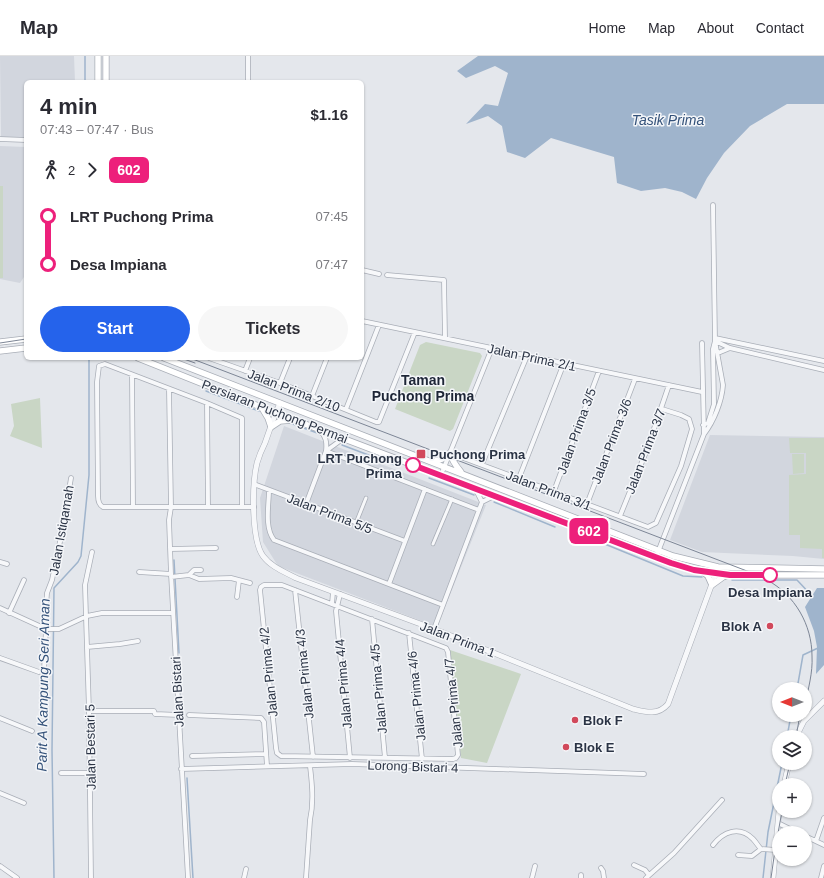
<!DOCTYPE html>
<html lang="en">
<head>
<meta charset="utf-8">
<style>
	body { margin:0; font-family:Arial,sans-serif; background:#f7f7f7; color:#2b2b33; height:100vh; display:flex; flex-direction:column; font-size:15px; white-space:nowrap }
	* { box-sizing:border-box; margin:0 }
	p { font-size:13px; color:#7c7c81 }
	.icon { flex:none; width:22px; height:22px; fill:none; stroke:currentColor; stroke-width:2; stroke-linecap:round; stroke-linejoin:round }
	.map { position:relative; flex:1; overflow:hidden }
	.side { position:absolute; left:24px; top:24px; width:340px; height:280px; display:flex; flex-direction:column; background:#fff; border-radius:6px; box-shadow:0 1px 3px #0004 }
	.side>* { flex:none }
	.badge { padding:0 8px; border-radius:6px; font-size:14px; line-height:26px }
	.needle { width:26px; rotate:270deg }
	.controls { position:absolute; left:772px; top:626px; display:grid; gap:8px }
	.controls a { display:grid; place-items:center; width:40px; height:40px; border-radius:50%; background:#fff; box-shadow:0 1px 3px #0004; font-size:20px }
	.map>.badge { position:absolute; translate:-50% -50%; box-shadow:0 0 0 2px #fff }
	.legs { display:flex; align-items:center; gap:6px; height:44px; padding:0 16px; font-size:13px }
	.legs p { margin-inline-start:auto }
	.head { display:flex; align-items:center; justify-content:space-between; height:68px; padding:0 16px }
	h1 { font-size:22px; font-weight:700; line-height:30px }
	.action { display:flex; gap:8px; margin-top:auto; padding:8px 16px }
	.action a { flex:1; height:46px; border-radius:24px; background:#2563eb; color:#fff; font-size:16px; font-weight:700; line-height:46px; text-align:center }
	.action a+a { background:#f7f7f7; color:#2b2b33 }
	ul { padding:0 16px; list-style:none }
	li { display:flex; align-items:center; gap:14px; height:48px; font-size:15px }
	li i { display:grid; place-items:center; width:6px; height:100%; margin:0 5px; background:currentColor }
	li i::after { content:''; width:10px; height:10px; margin:-5px; border:3px solid; border-radius:50%; background:#fff }
	li p { margin-inline-start:auto }
	li:first-child i { background:linear-gradient(#0000 50%,currentColor 0) }
	li:last-child i { background:linear-gradient(currentColor 50%,#0000 0) }
	header { display:flex; align-items:center; gap:24px; box-sizing:border-box; height:56px; padding:0 20px; background:#fff; border-bottom:1px solid #e1e1e2 }
	header strong { font-size:19px }
	nav { display:flex; gap:22px; margin-inline-start:auto; font-size:14px }
	.map>svg:first-child { display:block }
</style>
</head>
<body>
<header>
<strong>Map</strong>
<nav><a>Home</a><a>Map</a><a>About</a><a>Contact</a></nav>
</header>
<div class="map">
<svg width="824" height="822" viewBox="0 0 824 822">
	<rect width="100%" height="100%" fill="#e4e7ec"/>
	<path fill="#d2d6de" d="M 0,0 L 74,0 L 75,26 L 26,26 L 26,82 L 1,82 Z
		M 0,90 L 26,91 L 26,218 L 20,227 L 0,223 Z
		M 284,370 L 486,449 L 437,571 L 278,510 L 263,486 L 260,442 Z
		M 710,379 L 824,381 L 824,503 L 793,500 L 702,496 L 670,484 Z"/>
	<path fill="#c9d6c5" d="M 0,130 L 3,130 L 3,222 L 0,222 Z
		M 426,286 L 480,297 L 482,300 L 453,373 L 450,375 L 395,353 L 420,289 Z
		M 40,342 L 42,392 L 10,380 L 14,370 L 11,348 Z
		M 789,382 L 824,382 L 824,502 L 822,502 L 822,493 L 800,492 L 800,479 L 789,479 L 789,419 L 806,418 L 806,397 L 790,397 Z
		M 792,398 L 804,398 L 804,417 L 793,418 Z
		M 450,594 L 521,618 L 487,707 L 461,702 Z"/>
	<path fill="#9fb4cc" d="M 478,0 L 824,0 L 824,48 L 787,48 L 750,70 L 724,97 L 707,122 L 696,143 L 682,136 L 665,132 L 641,135 L 617,127 L 614,101 L 551,82 L 525,102 L 507,96 L 502,70 L 488,60 L 466,68 L 485,48 L 498,50 L 508,17 L 495,10 L 466,22 L 457,15 Z
		M 817,532 L 824,532 L 824,609 L 816,618 L 817,591 L 814,575 L 805,551 Z"/>
	<g fill="none" stroke-linecap="round" stroke-linejoin="round">
		<path stroke="#9fb4cc" stroke-width="1.5" d="M 85,0 L 85,26
			M 206,335 L 259,355
			M 290,367 L 320,378
			M 342,389 L 395,409
			M 429,422 L 474,439
			M 494,446 L 555,471
			M 573,475 L 683,520 L 702,521
			M 174,504 L 179,597
			M 732,524 L 797,524 L 813,541
			M 797,633 L 803,599 L 818,592
			M 787,681 L 791,659
			M 187,722 L 193,822
			M 54,822 L 52,694 L 54,532 L 78,506 L 81,500 L 89,419 L 89,302
			M 763,822 L 768,776 L 782,707"/>
		<defs>
			<path id="pedestrian" d="M 356,467 L 366,442
				M 433,488 L 452,443"/>
			<path id="minor" d="M 248,0 L 248,26
				M 0,83 L 26,84
				M 362,214 L 379,218
				M 387,219 L 444,224 L 445,282
				M 362,265 L 702,336
				M 715,282 L 824,305
				M 715,285 L 730,292
				M 718,297 L 730,292 L 824,314
				M 209,302 L 280,327 L 376,366 L 379,366 L 415,276
				M 245,315 L 250,302
				M 132,319 L 133,451
				M 280,327 L 290,302
				M 169,333 L 171,451 L 169,464 L 171,518 L 188,822
				M 312,340 L 327,302
				M 207,347 L 208,451
				M 346,353 L 379,269
				M 703,369 L 708,367 L 714,348 L 713,293 L 715,285
				M 704,378 C 714,365 722,345 723,329 L 715,285 L 713,149
				M 326,395 L 479,454
				M 326,395 L 341,384 L 346,383
				M 450,397 L 648,471 L 656,467 L 681,410 L 692,373 L 689,363 L 681,359 L 662,353
				M 482,408 L 527,300
				M 441,419 L 492,292
				M 519,422 L 564,307
				M 254,428 L 405,485
				M 269,434 C 269,449 264,471 274,484 L 443,549
				M 554,435 L 599,315
				M 482,446 L 494,440
				M 306,448 L 326,395 C 327,386 326,380 319,374
				M 587,448 L 635,323
				M 242,451 L 242,362 L 207,347 L 105,308 L 99,310 L 97,326 L 98,440 C 98,444 99,449 103,451 L 254,451
				M 620,460 L 646,396 L 669,329
				M 170,493 L 216,492
				M 656,501 L 704,378 L 702,287
				M 0,506 L 7,508
				M 139,516 L 171,518
				M 189,519 L 199,523 L 231,522 L 250,527
				M 171,521 L 189,519 L 194,514 L 201,514
				M 389,528 L 425,433
				M 264,529 L 282,529 L 446,592 L 448,596 L 458,699 L 456,702 L 453,703 L 281,700 L 277,697 L 276,692 L 260,534 L 261,531 Z
				M 295,534 L 313,701
				M 340,538 L 336,555 L 350,702
				M 237,541 L 239,524
				M 332,548 L 333,536
				M 0,552 L 46,573 L 59,573 L 87,560 L 102,557 L 173,557
				M 9,557 L 24,524
				M 372,563 L 385,702
				M 42,572 L 45,564 L 47,537 L 52,524 L 62,476 L 71,422
				M 434,573 L 482,446 L 476,434
				M 409,577 L 422,703
				M 87,591 L 120,588 L 138,585
				M 0,602 L 39,616 L 44,614 L 46,573
				M 89,655 L 154,655 L 155,658 L 179,659
				M 189,659 L 261,662 L 264,666 L 267,710
				M 0,662 L 32,675
				M 192,700 L 266,698
				M 181,713 L 352,708 L 644,718
				M 61,717 L 90,717
				M 0,737 L 24,747
				M 778,767 L 798,777
				M 805,780 L 824,789
				M 816,785 L 824,762
				M 713,789 C 723,776 739,769 753,783 C 756,786 758,790 761,793
				M 738,799 L 752,800 L 761,793 L 776,794
				M 634,809 L 645,814 L 649,819
				M 0,810 L 17,822
				M 601,812 L 603,815 L 604,822
				M 91,822 L 89,655 L 85,529 L 92,496
				M 244,822 L 246,813
				M 306,822 L 310,764 C 314,746 312,727 310,710
				M 532,822 L 535,810
				M 581,822 L 581,819
				M 646,822 L 674,797 L 722,744
				M 821,822 L 824,810"/>
			<path id="tertiary" d="M 280,347 C 274,360 270,373 265,387 C 262,393 259,400 257,407 C 252,428 251,483 263,500 C 271,511 285,516 296,522 L 434,573 L 633,653 C 645,656 658,660 668,648 L 717,514
				M 796,681 L 804,665 L 824,645
				M 784,729 L 789,707
				M 773,822 L 779,755"/>
			<path id="secondary" d="M 98,26 L 98,0
				M 106,26 L 106,0
				M 0,286 L 26,283
				M 0,295 L 26,292
				M 138,302 L 276,357 L 671,507 L 694,514 L 730,519 L 824,519
				M 164,302 L 673,500 L 718,511 L 824,513
				M 262,352 L 268,362 L 271,371 L 280,365 L 292,364
				M 432,406 L 442,403 L 450,397 C 452,405 456,410 461,416
				M 702,515 L 708,520 L 712,529 L 723,521 L 729,519"/>
		</defs>
		<use href="#pedestrian" stroke="#a9aeb7" stroke-width="4.5"/>
		<use href="#minor" stroke="#a9aeb7" stroke-width="5.5"/>
		<use href="#tertiary" stroke="#a9aeb7" stroke-width="6"/>
		<use href="#secondary" stroke="#a9aeb7" stroke-width="7"/>
		<use href="#pedestrian" stroke="#f7f8fa" stroke-width="3"/>
		<use href="#minor" stroke="#f7f8fa" stroke-width="4"/>
		<use href="#tertiary" stroke="#f7f8fa" stroke-width="5"/>
		<use href="#secondary" stroke="#fff" stroke-width="5.5"/>
		<path stroke="#7d8696" stroke-width="1" d="M 0,287 L 26,283
			M 181,302 L 195,307
			M 190,302 L 747,515 C 754,518 761,520 767,524 C 795,539 812,569 812,600 C 813,617 808,633 805,649
			M 796,681 L 800,659
			M 785,729 L 790,707
			M 771,822 L 775,794 L 782,755"/>
	</g>
	<g fill="none" stroke-linecap="round" stroke-linejoin="round">
		<defs>
			<path id="line-1" d="M 413,409 L 671,507 L 694,514 L 730,519 L 770,519"/>
		</defs>
		<use href="#line-1" stroke="#fff" stroke-width="9"/>
		<use href="#line-1" stroke="#ed207b" stroke-width="6"/>
	</g>
	<g fill="#d1495b" stroke="#f4f6f9" stroke-width="1.5">
		<rect x="416" y="393" width="10" height="10" rx="2"/>
		<circle cx="770" cy="570" r="4"/>
		<circle cx="575" cy="664" r="4"/>
		<circle cx="566" cy="691" r="4"/>
	</g>
	<g fill="#fff" stroke="#ed207b" stroke-width="2">
		<circle cx="413" cy="409" r="7"/>
		<circle cx="770" cy="519" r="7"/>
	</g>
	<g text-anchor="middle" stroke-width="3" stroke-linejoin="round" paint-order="stroke">
		<g font-size="13" fill="#2b3445" stroke="#f4f6f9">
			<text transform="translate(532 301) rotate(12)" y="5">Jalan Prima 2/1</text>
			<text transform="translate(294 334) rotate(21)" y="5">Jalan Prima 2/10</text>
			<text transform="translate(275 355) rotate(21)" y="5">Persiaran Puchong Permai</text>
			<text transform="translate(576 375) rotate(-70)" y="5">Jalan Prima 3/5</text>
			<text transform="translate(611 385) rotate(-69)" y="5">Jalan Prima 3/6</text>
			<text transform="translate(645 395) rotate(-69)" y="5">Jalan Prima 3/7</text>
			<text transform="translate(549 434) rotate(21)" y="5">Jalan Prima 3/1</text>
			<text transform="translate(330 457) rotate(21)" y="5">Jalan Prima 5/5</text>
			<text transform="translate(61 474) rotate(-80)" y="5">Jalan Istiqamah</text>
			<text transform="translate(458 583) rotate(21)" y="5">Jalan Prima 1</text>
			<text transform="translate(268 616) rotate(-96)" y="5">Jalan Prima 4/2</text>
			<text transform="translate(304 618) rotate(-96)" y="5">Jalan Prima 4/3</text>
			<text transform="translate(343 628) rotate(-95)" y="5">Jalan Prima 4/4</text>
			<text transform="translate(378 633) rotate(-95)" y="5">Jalan Prima 4/5</text>
			<text transform="translate(177 636) rotate(-93)" y="5">Jalan Bistari</text>
			<text transform="translate(416 640) rotate(-96)" y="5">Jalan Prima 4/6</text>
			<text transform="translate(453 647) rotate(-96)" y="5">Jalan Prima 4/7</text>
			<text transform="translate(90 691) rotate(-91)" y="5">Jalan Bestari 5</text>
			<text transform="translate(413 710) rotate(2)" y="5">Lorong Bistari 4</text>
		</g>
		<g font-size="13" font-weight="bold" fill="#2b3445" stroke="#f4f6f9" text-anchor="start">
			<text x="430" y="403">Puchong Prima</text>
			<text x="762" y="575" text-anchor="end">Blok A</text>
			<text x="583" y="669">Blok F</text>
			<text x="574" y="696">Blok E</text>
		</g>
		<g font-size="13" font-weight="bold" fill="#2b3445" stroke="#f4f6f9" text-anchor="end">
			<text x="402" y="407">LRT Puchong<tspan x="402" dy="15">Prima</tspan></text>
			<text x="770" y="541" text-anchor="middle">Desa Impiana</text>
		</g>
		<g font-size="14" font-style="italic" fill="#34527a" stroke="#f4f6f9">
			<text x="668" y="69">Tasik Prima</text>
			<text transform="translate(43 629) rotate(-89)" y="5">Parit A Kampung Seri Aman</text>
		</g>
		<g font-size="14" font-weight="bold" fill="#1d2536" stroke="#f4f6f9">
			<text x="423" y="329">Taman<tspan x="423" dy="16">Puchong Prima</tspan></text>
		</g>
	</g>
</svg>
<div class="controls">
<a><svg class="needle" viewBox="-14 -14 28 28"><path d="M0-13l5 13h-10z" fill="#e53935"/><path d="M0 13l5-13h-10z" fill="#7c7c81"/></svg></a>
<a><svg class="icon" aria-label="layers" viewBox="0 0 24 24"><path d="M12 4l9 5-9 5-9-5zM3 14l9 5 9-5"/></svg></a>
<a>+</a>
<a>−</a>
</div>
<b class="badge" style="left:589px;top:475px;background:#ed207b;color:#fff">602</b>
<section class="side">
<div class="head"><div><h1>4 min</h1><p>07:43 – 07:47 · Bus</p></div><b>$1.16</b></div>
<div class="legs"><svg class="icon" aria-label="walk" viewBox="0 0 24 24"><circle cx="13" cy="4" r="2"/><path d="M13 8l-2 6 4 7M11 14l-3 7M7 12l3-4h3l4 4"/></svg>2<svg class="icon" aria-label="forward" viewBox="0 0 24 24"><path d="M9 5l7 7-7 7"/></svg><b class="badge" style="background:#ed207b;color:#fff">602</b></div>
<ul>
<li><i style="color:#ed207b"></i><b>LRT Puchong Prima</b><p>07:45</p></li>
<li><i style="color:#ed207b"></i><b>Desa Impiana</b><p>07:47</p></li>
</ul>
<div class="action"><a>Start</a><a>Tickets</a></div>
</section>
</div>
</body>
</html>
